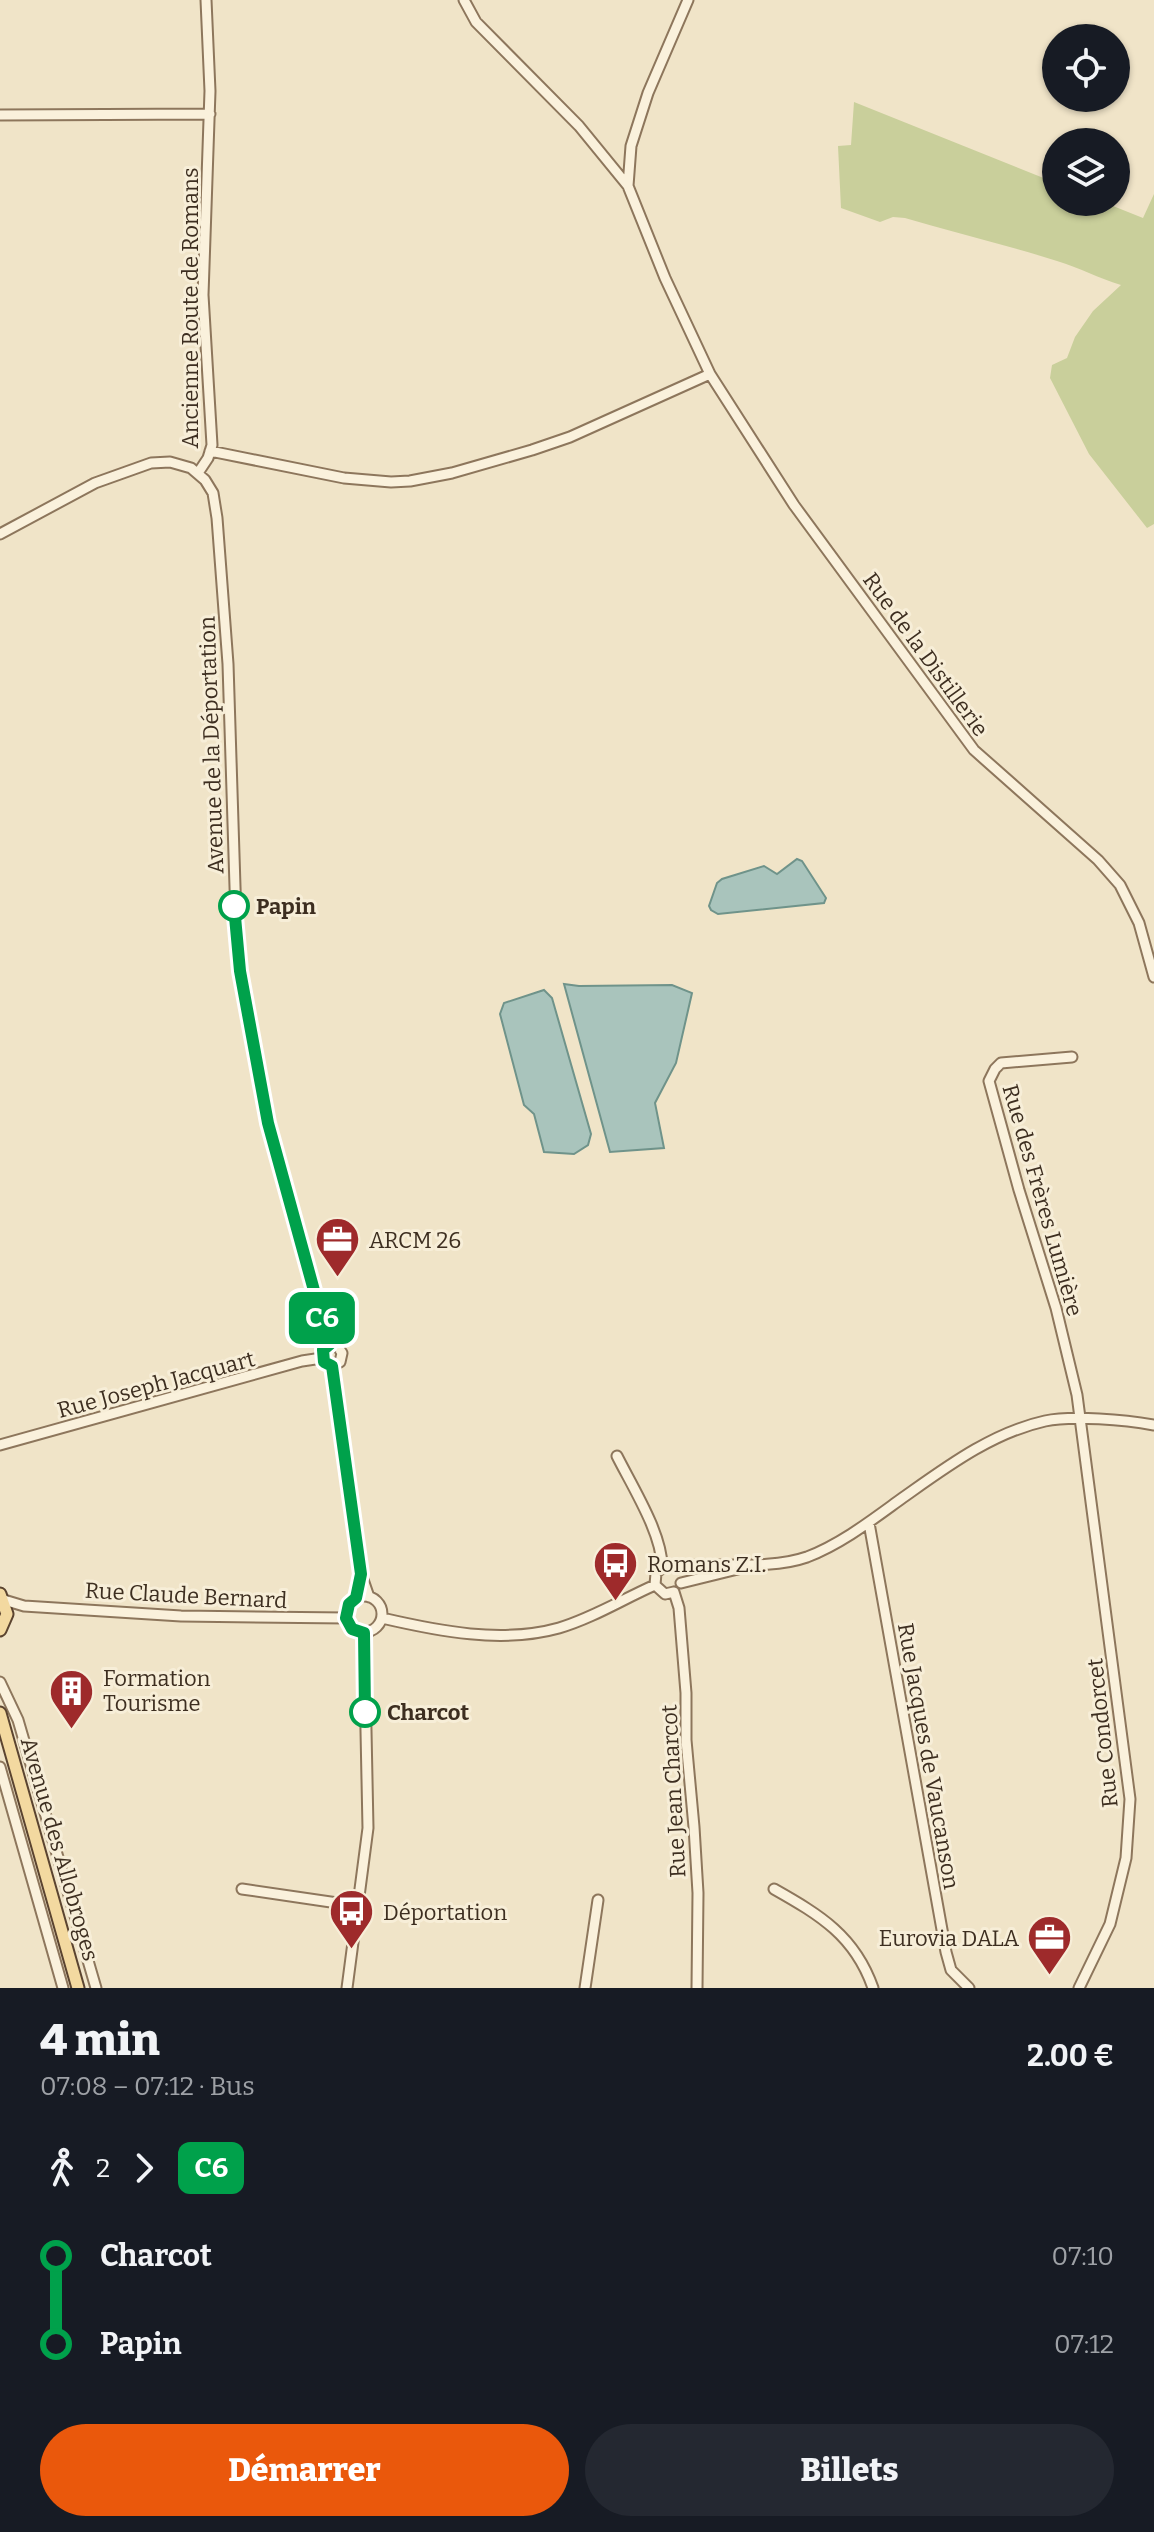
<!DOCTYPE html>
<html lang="fr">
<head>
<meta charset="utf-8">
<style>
	body { margin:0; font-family:Bitter,serif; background:#242831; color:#f1f3f6; height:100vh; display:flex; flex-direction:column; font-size:30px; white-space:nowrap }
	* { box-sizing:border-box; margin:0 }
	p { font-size:26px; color:#9ea1a6 }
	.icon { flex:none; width:44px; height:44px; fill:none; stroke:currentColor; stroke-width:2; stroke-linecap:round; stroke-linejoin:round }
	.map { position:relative; height:1988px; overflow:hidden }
	.details { display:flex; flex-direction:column; background:#171b24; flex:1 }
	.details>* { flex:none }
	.badge { padding:0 16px; border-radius:12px; font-size:28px; line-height:52px }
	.buttons { position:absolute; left:1042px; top:24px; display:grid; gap:16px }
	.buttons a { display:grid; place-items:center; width:88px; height:88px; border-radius:50%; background:#171b24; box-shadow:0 2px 6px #0004; font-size:40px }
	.map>.badge { position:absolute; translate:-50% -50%; box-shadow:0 0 0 4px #fff }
	.legs { display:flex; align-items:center; gap:12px; height:88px; padding:0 40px; font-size:26px }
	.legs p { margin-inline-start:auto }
	.head { display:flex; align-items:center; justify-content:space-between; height:136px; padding:0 40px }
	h1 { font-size:44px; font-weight:800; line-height:60px }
	.action { display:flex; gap:16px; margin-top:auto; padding:16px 40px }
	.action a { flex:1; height:92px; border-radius:48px; background:#ea580c; color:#fff; font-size:32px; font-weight:800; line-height:92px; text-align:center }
	.action a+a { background:#242831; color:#f1f3f6 }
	ul { padding:0 40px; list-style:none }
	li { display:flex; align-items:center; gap:28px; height:88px; font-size:30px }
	li i { display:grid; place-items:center; width:12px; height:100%; margin:0 10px; background:currentColor }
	li i::after { content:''; width:20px; height:20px; margin:-10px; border:6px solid; border-radius:50%; background:#171b24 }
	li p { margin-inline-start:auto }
	li:first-child i { background:linear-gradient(#0000 50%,currentColor 0) }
	li:last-child i { background:linear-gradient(currentColor 50%,#0000 0) }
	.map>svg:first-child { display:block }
</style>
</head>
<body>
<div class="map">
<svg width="1154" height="1988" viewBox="0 0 1154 1988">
	<rect width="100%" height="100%" fill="#f0e4c8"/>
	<path fill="#c9cf9b" d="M 854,102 L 1056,183 L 1056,202 L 1103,202 L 1143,218 L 1154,194 L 1154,524 L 1147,528 L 1089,454 L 1050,378 L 1052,365 L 1067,358 L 1075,337 L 1093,311 L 1121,285 C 1098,278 1080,268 1057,261 C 1007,245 955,233 905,218 L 893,217 L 880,222 L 841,208 L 838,146 L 851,145 Z"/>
	<path fill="#a9c4bc" stroke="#6f938a" stroke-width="2" d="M 797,859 L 802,861 L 826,898 L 824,903 L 718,914 L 711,910 L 709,906 L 717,883 L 722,879 L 764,866 L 777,874 Z
		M 564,984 L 579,986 L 672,985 L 692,993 L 676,1063 L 655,1103 L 664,1148 L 610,1152 Z
		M 544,990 L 552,998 L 591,1134 L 588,1145 L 574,1154 L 544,1152 L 534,1114 L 524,1105 L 500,1014 L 504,1003 Z"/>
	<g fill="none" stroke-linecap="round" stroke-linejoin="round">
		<defs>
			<path id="minor" d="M 464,0 L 476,22 L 579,126 L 628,186 L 665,278 L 710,374 L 794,505 L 974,750 L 1098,860 L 1120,885 L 1139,923 L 1154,977
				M 0,115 L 210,114
				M 628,186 L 631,146 L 648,93 L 688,0
				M 210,451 L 344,478 L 391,482 L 410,481 L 452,473 L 532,450 L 570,437 L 710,374
				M 198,473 L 208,458 L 212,445 L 203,295 L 210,91 L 206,0
				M 0,534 L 95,483 L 151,463 L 170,462 L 191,468 L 205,480 L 213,493 L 217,518 L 228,664 L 237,950 L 268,1123 L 329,1345
				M 1072,1057 L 1001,1063 L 995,1069 L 989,1081 L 1019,1190 L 1056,1308 L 1077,1395 L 1130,1799 L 1126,1858 L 1110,1924 L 1079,1988
				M 329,1345 L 338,1347 L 342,1353 L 340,1362 L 332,1366
				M 332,1366 L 355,1539 L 361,1574 L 369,1597
				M 0,1445 L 302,1361 L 322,1358
				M 617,1456 C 632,1486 663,1535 662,1568 L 656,1573 L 655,1585
				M 869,1523 L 946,1952 L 951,1970 L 969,1988
				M 662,1568 C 707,1560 764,1572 807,1557 C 841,1544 872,1520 901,1499 C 945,1468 991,1433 1045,1421 C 1072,1415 1126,1420 1154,1425
				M 681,1583 L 746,1567
				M 655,1585 L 665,1594 L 674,1592
				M 674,1592 L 679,1608 L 686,1693 L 686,1740 L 694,1827 L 698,1893 L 697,1988
				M346 1614a18 18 0 1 1 36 0a18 18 0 1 1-36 0Z
				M 4,1600 L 24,1606 L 181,1616 L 346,1618
				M 382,1618 C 438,1631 502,1644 559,1628 C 593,1618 623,1599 655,1585
				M 0,1682 L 18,1720 L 96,1988
				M 0,1767 L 63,1988
				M 242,1889 L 358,1906
				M 774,1889 C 820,1915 855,1936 873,1988
				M 347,1988 L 368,1828 L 364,1633
				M 585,1988 L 598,1900"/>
			<path id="major" d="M 0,1594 L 7,1614 L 0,1630
				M 0,1713 L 78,1988"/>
		</defs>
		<use href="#minor" stroke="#8d765c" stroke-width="13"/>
		<use href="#major" stroke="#5b4430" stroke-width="15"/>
		<use href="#minor" stroke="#faf1dc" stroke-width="9"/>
		<use href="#major" stroke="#f3d9a0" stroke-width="11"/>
	</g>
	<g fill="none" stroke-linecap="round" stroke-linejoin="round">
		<defs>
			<path id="line-1" d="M 234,906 L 240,971 L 268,1123 L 329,1345 L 323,1350 L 324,1362 L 332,1366 L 361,1574 L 356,1598 L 349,1604 L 346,1618 L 352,1629 L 364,1633 L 365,1712"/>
		</defs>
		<use href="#line-1" stroke="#fff" stroke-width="18"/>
		<use href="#line-1" stroke="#00a14b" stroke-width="12"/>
	</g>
	<defs>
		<symbol id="office-pin" viewBox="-11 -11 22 30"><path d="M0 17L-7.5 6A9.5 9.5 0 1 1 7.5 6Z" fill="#9e2a2b" stroke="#f7eed8"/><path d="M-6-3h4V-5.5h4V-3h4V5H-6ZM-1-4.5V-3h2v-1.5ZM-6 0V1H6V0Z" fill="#fff"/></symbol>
		<symbol id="bus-pin" viewBox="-11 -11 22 30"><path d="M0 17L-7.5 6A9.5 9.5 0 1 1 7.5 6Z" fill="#9e2a2b" stroke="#f7eed8"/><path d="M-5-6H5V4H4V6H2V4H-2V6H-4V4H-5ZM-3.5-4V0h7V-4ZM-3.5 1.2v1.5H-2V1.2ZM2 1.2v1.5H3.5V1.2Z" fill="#fff"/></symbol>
		<symbol id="building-pin" viewBox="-11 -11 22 30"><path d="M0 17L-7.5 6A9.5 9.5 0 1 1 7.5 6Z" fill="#9e2a2b" stroke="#f7eed8"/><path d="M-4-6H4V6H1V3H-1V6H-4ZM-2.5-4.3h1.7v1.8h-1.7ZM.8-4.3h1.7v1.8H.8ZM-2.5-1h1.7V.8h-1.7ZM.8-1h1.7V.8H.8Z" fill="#fff"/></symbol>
	</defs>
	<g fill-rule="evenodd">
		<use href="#office-pin" x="312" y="1214" width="51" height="69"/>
		<use href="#bus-pin" x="590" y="1538" width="51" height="69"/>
		<use href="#building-pin" x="46" y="1666" width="51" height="69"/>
		<use href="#bus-pin" x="326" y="1886" width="51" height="69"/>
		<use href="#office-pin" x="1024" y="1912" width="51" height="69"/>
	</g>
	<g fill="#fff" stroke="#00a14b" stroke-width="4">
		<circle cx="234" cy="906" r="14"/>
		<circle cx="365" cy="1712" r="14"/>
	</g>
	<g text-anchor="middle" stroke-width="6" stroke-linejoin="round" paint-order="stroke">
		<g font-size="22" fill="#3d2e20" stroke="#f7eed8">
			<text transform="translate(190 308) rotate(-90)" y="8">Ancienne Route de Romans</text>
			<text transform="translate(926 654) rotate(54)" y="8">Rue de la Distillerie</text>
			<text transform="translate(211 745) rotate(-92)" y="8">Avenue de la Déportation</text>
			<text transform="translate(1043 1200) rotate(74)" y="8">Rue des Frères Lumière</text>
			<text transform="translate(156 1384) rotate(-15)" y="8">Rue Joseph Jacquart</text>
			<text transform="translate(186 1595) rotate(3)" y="8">Rue Claude Bernard</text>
			<text transform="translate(1102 1733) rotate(-96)" y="8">Rue Condorcet</text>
			<text transform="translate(929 1756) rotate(80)" y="8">Rue Jacques de Vaucanson</text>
			<text transform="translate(673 1791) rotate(-93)" y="8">Rue Jean Charcot</text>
			<text transform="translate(60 1849) rotate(74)" y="8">Avenue des Allobroges</text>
		</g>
		<g font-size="22" font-weight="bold" fill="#3d2e20" stroke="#f7eed8" text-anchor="start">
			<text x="256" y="914">Papin</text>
			<text x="387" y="1720">Charcot</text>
		</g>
		<g font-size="22" fill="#3d2e20" stroke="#f7eed8" text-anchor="start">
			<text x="369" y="1248">ARCM 26</text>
			<text x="647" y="1572">Romans Z.I.</text>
			<text x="103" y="1686">Formation<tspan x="103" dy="25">Tourisme</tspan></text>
			<text x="383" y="1920">Déportation</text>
			<text x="1019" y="1946" text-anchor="end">Eurovia DALA</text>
		</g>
	</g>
</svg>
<div class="buttons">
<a><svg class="icon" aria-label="locate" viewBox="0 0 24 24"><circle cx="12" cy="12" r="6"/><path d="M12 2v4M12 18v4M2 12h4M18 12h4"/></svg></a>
<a><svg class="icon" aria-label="layers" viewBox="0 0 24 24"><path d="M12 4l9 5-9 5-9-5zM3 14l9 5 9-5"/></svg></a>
</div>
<b class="badge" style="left:322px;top:1318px;background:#00a14b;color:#fff">C6</b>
</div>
<section class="details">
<div class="head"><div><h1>4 min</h1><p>07:08 – 07:12 · Bus</p></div><b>2.00 €</b></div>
<div class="legs"><svg class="icon" aria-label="walk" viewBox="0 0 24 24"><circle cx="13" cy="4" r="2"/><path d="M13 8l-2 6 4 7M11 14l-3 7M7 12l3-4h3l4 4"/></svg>2<svg class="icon" aria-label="forward" viewBox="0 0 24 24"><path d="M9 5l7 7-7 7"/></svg><b class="badge" style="background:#00a14b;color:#fff">C6</b></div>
<ul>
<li><i style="color:#00a14b"></i><b>Charcot</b><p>07:10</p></li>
<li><i style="color:#00a14b"></i><b>Papin</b><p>07:12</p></li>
</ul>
<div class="action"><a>Démarrer</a><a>Billets</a></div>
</section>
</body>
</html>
